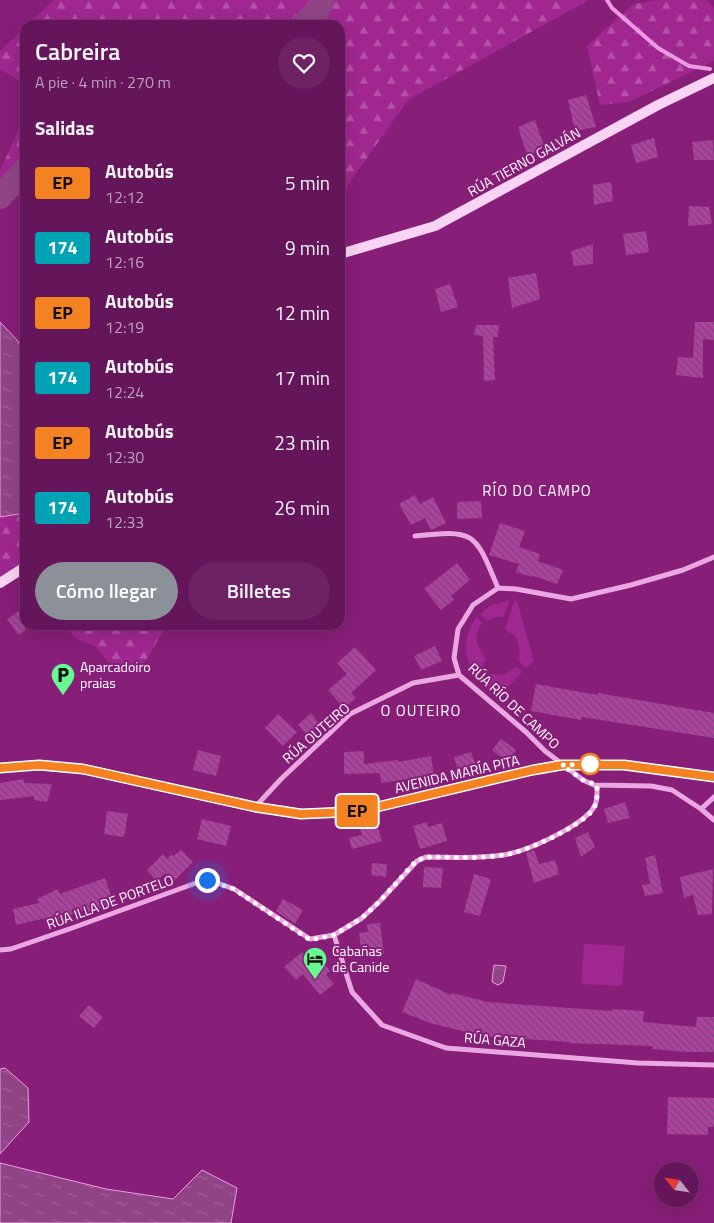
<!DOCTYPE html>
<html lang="es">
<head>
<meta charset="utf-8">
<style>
	body { margin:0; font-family:"Titillium Web",sans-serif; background:#6d2363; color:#f1f3f6; height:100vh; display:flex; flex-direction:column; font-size:19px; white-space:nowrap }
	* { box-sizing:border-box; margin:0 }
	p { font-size:16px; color:#bc9fbb }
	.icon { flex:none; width:28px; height:28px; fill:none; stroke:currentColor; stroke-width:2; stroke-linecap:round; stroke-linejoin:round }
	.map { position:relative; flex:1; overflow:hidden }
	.side { position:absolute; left:20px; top:20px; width:325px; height:610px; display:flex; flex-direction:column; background:#65165a; border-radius:15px; box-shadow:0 5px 20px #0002,0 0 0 1px #793570 }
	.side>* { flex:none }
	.badge { padding:0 10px; border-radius:4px; font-size:18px; line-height:32px }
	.needle { width:32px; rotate:300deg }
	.fabs { position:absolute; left:654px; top:1162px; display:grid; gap:10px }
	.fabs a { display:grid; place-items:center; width:45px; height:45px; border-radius:50%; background:#65165a; box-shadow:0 5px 20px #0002,0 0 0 1px #793570; font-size:25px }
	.you { position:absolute; width:25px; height:25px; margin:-12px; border:4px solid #fff; border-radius:50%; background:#1a73e8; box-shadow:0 0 0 8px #1a73e833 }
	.map>.badge { position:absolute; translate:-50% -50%; box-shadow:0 0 0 2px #fff }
	h2 { padding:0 15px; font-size:19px; line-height:45px }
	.round { display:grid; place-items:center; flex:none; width:52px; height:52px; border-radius:26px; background:#6d2363 }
	.summary { display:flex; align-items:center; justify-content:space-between; height:85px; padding:0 15px }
	h1 { font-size:24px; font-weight:600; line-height:38px }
	.primary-button { display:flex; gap:10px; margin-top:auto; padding:10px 15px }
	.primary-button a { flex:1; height:58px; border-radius:30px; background:#8c9099; color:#fff; font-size:20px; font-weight:600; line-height:58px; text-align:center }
	.primary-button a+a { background:#6d2363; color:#f1f3f6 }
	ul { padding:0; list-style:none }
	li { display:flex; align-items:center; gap:15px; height:65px; padding:0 15px }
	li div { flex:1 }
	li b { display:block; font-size:19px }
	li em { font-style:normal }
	li .badge { min-width:55px; font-weight:700; text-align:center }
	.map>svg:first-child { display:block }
</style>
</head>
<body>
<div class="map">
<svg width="714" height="1223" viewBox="0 0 714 1223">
	<defs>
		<pattern id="forest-firs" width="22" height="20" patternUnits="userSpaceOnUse" patternTransform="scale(1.25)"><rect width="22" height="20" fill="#a02790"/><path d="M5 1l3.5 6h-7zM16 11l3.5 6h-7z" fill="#b352a6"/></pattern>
		<pattern id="water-ripples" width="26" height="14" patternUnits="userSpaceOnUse" patternTransform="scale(1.25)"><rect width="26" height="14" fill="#904486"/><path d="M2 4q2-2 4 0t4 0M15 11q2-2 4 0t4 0" fill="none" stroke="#a16098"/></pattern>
		<pattern id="building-back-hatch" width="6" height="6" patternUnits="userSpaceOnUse" patternTransform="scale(1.25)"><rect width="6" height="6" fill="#ae42a0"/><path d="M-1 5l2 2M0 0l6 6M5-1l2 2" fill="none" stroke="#784872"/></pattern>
	</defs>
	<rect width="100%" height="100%" fill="#871e78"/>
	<path fill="#a02790" d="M 510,600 L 503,617 L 495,617 L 487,621 L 480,614 L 491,605 Z
		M 514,601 L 517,601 L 534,661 L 526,668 L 518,660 L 520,652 L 516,637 L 505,629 Z
		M 477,617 L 482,623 C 473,634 476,648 486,658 L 478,677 C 462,661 463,634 477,617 Z
		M 517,667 L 522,672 L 500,696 L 486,684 L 490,674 L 503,675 Z
		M 584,944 L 625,946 L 622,986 L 581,984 Z"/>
	<path fill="url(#forest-firs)" d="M 54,0 L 589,0 L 408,100 L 340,196 L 340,25 L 27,25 Z
		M 659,0 L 707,0 L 714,9 L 714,61 L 629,102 L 600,105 L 587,46 L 633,4 Z
		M 25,27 L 25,84 L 0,69 L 0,51 Z
		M 25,115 L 25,201 L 0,177 L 0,171 Z
		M 25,513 L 25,565 L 0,576 L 0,517 Z
		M 65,625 L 175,625 C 170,628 164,630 162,634 C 148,653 145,676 116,672 L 96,647 L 75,638 Z"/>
	<path fill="url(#water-ripples)" stroke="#ed9ae3" d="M 0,322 L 17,340 L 25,355 L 25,513 L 0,517 Z
		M 494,965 L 506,966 L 503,982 L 498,985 L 492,982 Z
		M 5,1068 L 28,1088 L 29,1122 L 0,1154 L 0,1069 Z
		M 0,1163 L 106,1189 L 173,1199 L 202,1170 L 237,1188 L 231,1223 L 0,1223 Z"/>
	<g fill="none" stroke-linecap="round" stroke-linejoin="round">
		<path stroke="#ed9ae3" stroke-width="4" d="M 607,0 L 612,8 L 658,48 L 689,66 L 710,69"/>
		<path stroke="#904486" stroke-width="24" d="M 303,25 L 318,10 L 323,0
			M 0,197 L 25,170"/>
	</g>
	<path fill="url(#building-back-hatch)" d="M 586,95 L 596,127 L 575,131 L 568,100 Z
		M 535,120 L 545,149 L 527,155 L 518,127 Z
		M 654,138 L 658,157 L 636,163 L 631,145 Z
		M 713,140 L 714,160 L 694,160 L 692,142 Z
		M 611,182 L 613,201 L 594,205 L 593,185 Z
		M 689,206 L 709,207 L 712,224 L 688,226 Z
		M 646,231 L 649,252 L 626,255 L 623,234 Z
		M 593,244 L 593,264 L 574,266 L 571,251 Z
		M 536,273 L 540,299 L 512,308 L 508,278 Z
		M 450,284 L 458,307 L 441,312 L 435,289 Z
		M 695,322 L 714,322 L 714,340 L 703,339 L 703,378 L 676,375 L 678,357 L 693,358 Z
		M 476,325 L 499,325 L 498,337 L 493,337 L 495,380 L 484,381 L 483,336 L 474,335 Z
		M 415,495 L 420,504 L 433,497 L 446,523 L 431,530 L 425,518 L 411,525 L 399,504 Z
		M 481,501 L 482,518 L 457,519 L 457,502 Z
		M 500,523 L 525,531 L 519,547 L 540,554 L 538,561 L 563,570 L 557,584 L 533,576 L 532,577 L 516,572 L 519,564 L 489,555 Z
		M 457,563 L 470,580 L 451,596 L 454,600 L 441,610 L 424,589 Z
		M 25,607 L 25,631 L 18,635 L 7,619 Z
		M 435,646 L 442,661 L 421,670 L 414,656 Z
		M 355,647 L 376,670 L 351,693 L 356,698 L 344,708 L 328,690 L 347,674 L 337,663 Z
		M 536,684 L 598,695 L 598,693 L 714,713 L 714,738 L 582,717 L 581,720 L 531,711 Z
		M 311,713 L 320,725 L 308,736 L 298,725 Z
		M 278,714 L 297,732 L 283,746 L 265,728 Z
		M 501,739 L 516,750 L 506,762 L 492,750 Z
		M 198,750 L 221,756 L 216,776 L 193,770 Z
		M 364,751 L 364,764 L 398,760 L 398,762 L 431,756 L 434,775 L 381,783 L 380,773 L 344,774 L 344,752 Z
		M 471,752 L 477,769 L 458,772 L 454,757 Z
		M 24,779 L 24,783 L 52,784 L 47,802 L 34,800 L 34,796 L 0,800 L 0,783 Z
		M 625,802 L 630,818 L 608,823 L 604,809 Z
		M 107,811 L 128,814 L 124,837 L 104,834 Z
		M 202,819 L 231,826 L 226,846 L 197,839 Z
		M 376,821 L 382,841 L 352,849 L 349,838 L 362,835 L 359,825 Z
		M 427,822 L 428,827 L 442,823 L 447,841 L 420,849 L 413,826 Z
		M 588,832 L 595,847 L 581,857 L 575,838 Z
		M 181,850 L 193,862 L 173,882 L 165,873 L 157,881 L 147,870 L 163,854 L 167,859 L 172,854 L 174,856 Z
		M 534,850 L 539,864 L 555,860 L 559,874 L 534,883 L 526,853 Z
		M 655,855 L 663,893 L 645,896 L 642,885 L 650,884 L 645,858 Z
		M 372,863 L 387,864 L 386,877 L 371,875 Z
		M 424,867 L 443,868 L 441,888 L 423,887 Z
		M 713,869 L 712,914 L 698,915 L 693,895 L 684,898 L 680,877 Z
		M 474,874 L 491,879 L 480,916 L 464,912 Z
		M 105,878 L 114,903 L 85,913 L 84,909 L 49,925 L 46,918 L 16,925 L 13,909 L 39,903 L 37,899 L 58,889 L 60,894 Z
		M 283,899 L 303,910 L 295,924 L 276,911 Z
		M 380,923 L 384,954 L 372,955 L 371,948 L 361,949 L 359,933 L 368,932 L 367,924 Z
		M 302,952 L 308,959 L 315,953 L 330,971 L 326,975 L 334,984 L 320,995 L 303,974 L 296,980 L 284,967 Z
		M 416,979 L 451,995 L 452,993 L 488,1002 L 612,1011 L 612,1009 L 644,1011 L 643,1022 L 696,1027 L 697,1017 L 714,1017 L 714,1052 L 687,1052 L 652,1049 L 653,1046 L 569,1043 L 569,1042 L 482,1036 L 430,1023 L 402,1012 Z
		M 89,1005 L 103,1017 L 94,1028 L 79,1016 Z
		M 668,1097 L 714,1098 L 714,1127 L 708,1127 L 708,1135 L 667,1134 Z"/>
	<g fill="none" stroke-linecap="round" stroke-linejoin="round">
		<path stroke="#eba7e2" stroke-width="5" d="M 415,536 C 476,529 475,533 498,588
			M 714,557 L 683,570 L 631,585 L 571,599 L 516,589 L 498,588 L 473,605 L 458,629 L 454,658 L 459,675 L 526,732 L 545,751 L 583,780 L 594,785 L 651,786 L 672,790 L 701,809 L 714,820
			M 255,807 L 281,779 L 350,714 L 413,683 L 459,675
			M 701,809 L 714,797
			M 334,935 L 352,992 L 382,1025 L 446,1048 L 638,1063 L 714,1065
			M 0,950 L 11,949 L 75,927 L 207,879 L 234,889 L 310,939 L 334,935 L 362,918 L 380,901 L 417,861 L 426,857 C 451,857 478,859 503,855 C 526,852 577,828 592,810 C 598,803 597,794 597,785"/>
		<path stroke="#f8d3f3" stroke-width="10" d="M 340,254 L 435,226 L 658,105 L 714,78
			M 0,583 L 25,567
			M 0,768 L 39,765 L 83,769 L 255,807 L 301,814 L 347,812 L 377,807 L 533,770 L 562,765 L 624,765 L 714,777"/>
	</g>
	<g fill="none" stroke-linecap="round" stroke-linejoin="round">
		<defs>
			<path id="line" d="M 0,768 L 39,765 L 83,769 L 255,807 L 301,814 L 347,812 L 377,807 L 533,770 L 562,765 L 624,765 L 714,777"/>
		</defs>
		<use href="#line" stroke="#fff" stroke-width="11"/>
		<use href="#line" stroke="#f58220" stroke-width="8"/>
		<path stroke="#fff" stroke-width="5" stroke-dasharray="0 9" d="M 207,880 L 234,889 L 310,940 L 334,935 L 362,918 L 380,901 L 416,861 L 426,857 C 451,857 478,859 503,855 C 526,852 577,828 592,811 C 598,803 597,794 597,785 L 583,780 L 562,765 L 590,764"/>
	</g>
	<defs>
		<symbol id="parking-pin" viewBox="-11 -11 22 30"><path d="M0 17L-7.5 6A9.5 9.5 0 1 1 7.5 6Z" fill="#66fa91" stroke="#871e78"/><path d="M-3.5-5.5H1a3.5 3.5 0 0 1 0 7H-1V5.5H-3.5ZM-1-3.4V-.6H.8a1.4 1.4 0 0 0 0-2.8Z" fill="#111"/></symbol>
		<symbol id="hotel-pin" viewBox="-11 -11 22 30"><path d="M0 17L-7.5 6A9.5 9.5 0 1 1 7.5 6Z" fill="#66fa91" stroke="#871e78"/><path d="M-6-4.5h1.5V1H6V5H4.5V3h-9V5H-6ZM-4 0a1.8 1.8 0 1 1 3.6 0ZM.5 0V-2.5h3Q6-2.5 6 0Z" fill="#111"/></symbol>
	</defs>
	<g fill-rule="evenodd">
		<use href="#parking-pin" x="49" y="661" width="28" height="38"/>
		<use href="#hotel-pin" x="301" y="945" width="28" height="38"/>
	</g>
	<circle fill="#fff" stroke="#f58220" stroke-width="2.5" cx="590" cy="764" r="10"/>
	<g text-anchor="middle" stroke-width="4" stroke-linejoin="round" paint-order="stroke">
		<g font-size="14" fill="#fff" stroke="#871e78">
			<text transform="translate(524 162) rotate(-29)" y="5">RÚA TIERNO GALVÁN</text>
			<text transform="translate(514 706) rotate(43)" y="5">RÚA RÍO DE CAMPO</text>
			<text transform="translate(316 733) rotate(-41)" y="5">RÚA OUTEIRO</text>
			<text transform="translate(457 774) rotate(-13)" y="5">AVENIDA MARÍA PITA</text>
			<text transform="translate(110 902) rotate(-20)" y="5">RÚA ILLA DE PORTELO</text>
			<text transform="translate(495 1040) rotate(5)" y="5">RÚA GAZA</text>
		</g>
		<g font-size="14" fill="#fff" stroke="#871e78" text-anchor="start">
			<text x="80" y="672">Aparcadoiro<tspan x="80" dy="16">praias</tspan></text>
			<text x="332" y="956">Cabañas<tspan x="332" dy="16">de Canide</tspan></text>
		</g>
		<g font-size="15" letter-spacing="1" fill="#fff" stroke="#871e78">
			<text x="537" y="496">RÍO DO CAMPO</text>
			<text x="421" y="716">O OUTEIRO</text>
		</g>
	</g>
</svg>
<div class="fabs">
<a><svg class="needle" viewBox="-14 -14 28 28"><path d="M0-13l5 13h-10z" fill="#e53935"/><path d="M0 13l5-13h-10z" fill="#bc9fbb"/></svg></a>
</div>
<div class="you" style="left:207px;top:880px"></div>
<b class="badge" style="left:357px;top:811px;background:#f58220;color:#111">EP</b>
<section class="side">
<div class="summary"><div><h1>Cabreira</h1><p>A pie · 4 min · 270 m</p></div><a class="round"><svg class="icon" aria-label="heart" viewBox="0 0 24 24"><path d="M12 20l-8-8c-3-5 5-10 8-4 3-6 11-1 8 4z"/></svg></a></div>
<h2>Salidas</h2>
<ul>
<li><span class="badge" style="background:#f58220;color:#111">EP</span><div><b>Autobús</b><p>12:12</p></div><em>5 min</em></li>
<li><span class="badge" style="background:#00a3b4;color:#fff">174</span><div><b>Autobús</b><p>12:16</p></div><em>9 min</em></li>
<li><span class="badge" style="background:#f58220;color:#111">EP</span><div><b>Autobús</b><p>12:19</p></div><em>12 min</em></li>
<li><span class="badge" style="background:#00a3b4;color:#fff">174</span><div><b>Autobús</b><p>12:24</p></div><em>17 min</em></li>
<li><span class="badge" style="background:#f58220;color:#111">EP</span><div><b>Autobús</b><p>12:30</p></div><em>23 min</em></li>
<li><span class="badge" style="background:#00a3b4;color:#fff">174</span><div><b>Autobús</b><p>12:33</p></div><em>26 min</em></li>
</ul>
<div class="primary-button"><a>Cómo llegar</a><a>Billetes</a></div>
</section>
</div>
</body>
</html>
